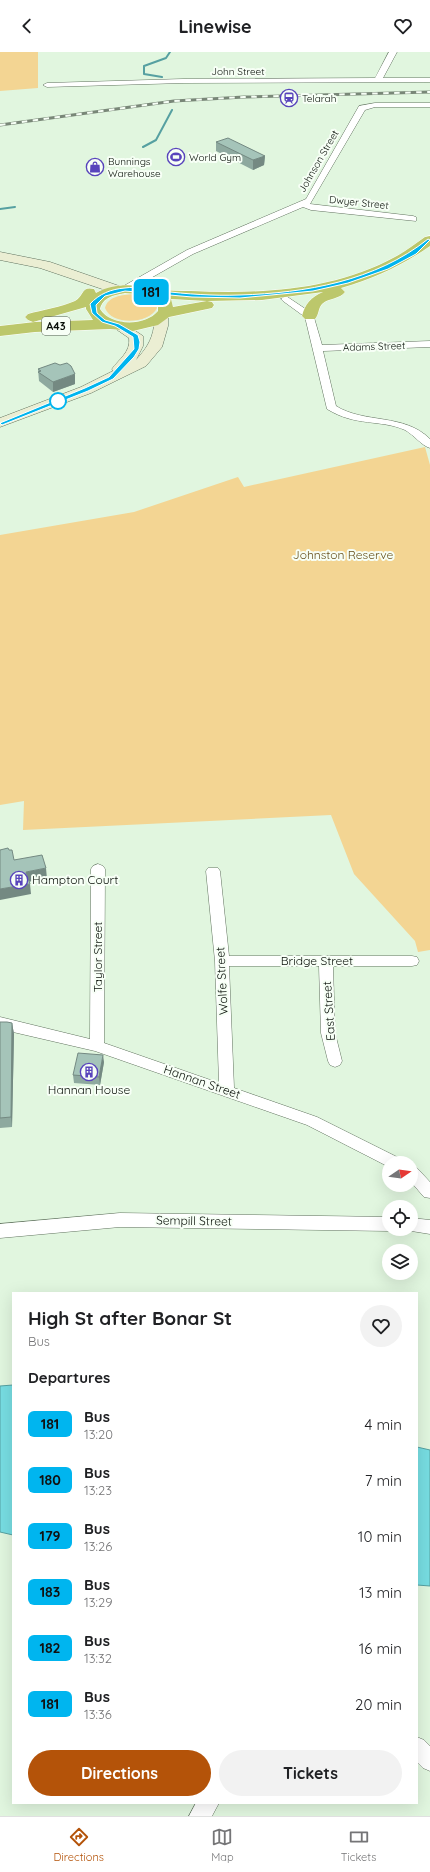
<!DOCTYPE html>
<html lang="en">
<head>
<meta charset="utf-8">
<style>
	body { margin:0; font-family:Quicksand,sans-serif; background:#f2f2f2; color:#202124; height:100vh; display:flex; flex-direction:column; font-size:15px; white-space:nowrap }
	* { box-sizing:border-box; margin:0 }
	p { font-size:13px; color:#757577 }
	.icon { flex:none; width:22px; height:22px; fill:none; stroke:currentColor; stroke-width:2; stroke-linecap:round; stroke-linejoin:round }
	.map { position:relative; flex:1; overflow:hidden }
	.drawer { position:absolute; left:12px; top:1240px; width:406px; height:512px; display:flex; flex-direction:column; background:#fff; border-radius:0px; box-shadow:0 4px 16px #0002 }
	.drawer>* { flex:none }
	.badge { padding:0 8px; border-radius:6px; font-size:14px; line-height:26px }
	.needle { width:26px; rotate:77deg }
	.fabs { position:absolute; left:382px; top:1104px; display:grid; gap:8px }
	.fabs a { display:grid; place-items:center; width:36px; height:36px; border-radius:50%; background:#fff; box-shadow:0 4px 16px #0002; font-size:20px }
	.map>.badge { position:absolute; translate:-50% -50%; box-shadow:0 0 0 2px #fff }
	h2 { padding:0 16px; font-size:15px; line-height:36px }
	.round { display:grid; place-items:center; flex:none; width:42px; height:42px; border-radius:21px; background:#f2f2f2 }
	.headline { display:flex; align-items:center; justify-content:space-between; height:68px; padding:0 16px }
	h1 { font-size:19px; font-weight:800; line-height:30px }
	.primary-button { display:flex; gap:8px; margin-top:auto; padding:8px 16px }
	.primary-button a { flex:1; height:46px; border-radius:24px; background:#b45309; color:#fff; font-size:16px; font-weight:800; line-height:46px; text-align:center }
	.primary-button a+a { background:#f2f2f2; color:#202124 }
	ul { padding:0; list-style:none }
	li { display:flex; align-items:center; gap:12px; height:56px; padding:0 16px }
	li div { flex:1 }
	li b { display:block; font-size:15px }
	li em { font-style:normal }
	li .badge { min-width:44px; font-weight:700; text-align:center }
	header { display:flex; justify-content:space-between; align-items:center; height:52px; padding:0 16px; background:#fff; font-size:18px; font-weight:800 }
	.tab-bar { display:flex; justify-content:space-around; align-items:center; height:56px; border-top:1px solid #e0e0e0; background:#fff; font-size:11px; color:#757577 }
	.tab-bar a { display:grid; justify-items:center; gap:2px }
	.tab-bar .on { color:#b45309 }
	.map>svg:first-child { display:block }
</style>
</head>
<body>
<header><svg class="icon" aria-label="back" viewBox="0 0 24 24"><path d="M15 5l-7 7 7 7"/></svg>Linewise<svg class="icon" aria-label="heart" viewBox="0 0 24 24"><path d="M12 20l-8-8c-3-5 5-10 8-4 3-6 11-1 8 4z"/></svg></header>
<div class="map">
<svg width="430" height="1764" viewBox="0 0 430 1764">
	<rect width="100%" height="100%" fill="#e1f6df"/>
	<path fill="#f3d593" d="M 0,0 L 38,0 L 38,36 L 0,39 Z
		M 133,242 L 141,243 L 154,248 L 157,256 C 149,272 112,274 105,256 C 108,244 122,243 133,242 Z
		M 425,395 L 430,413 L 430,898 L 418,900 L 415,889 L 354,822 L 331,763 L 23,778 L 24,749 L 0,753 L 0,483 L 134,460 L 238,425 L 244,435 Z"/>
	<path fill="#77dde2" stroke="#56a0a1" d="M 13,1333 L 13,1483 L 0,1480 L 0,1334 Z
		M 417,1395 L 430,1398 L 430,1534 L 417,1533 Z"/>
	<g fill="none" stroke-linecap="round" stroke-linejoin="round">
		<path stroke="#56a0a1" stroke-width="2" d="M 162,25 L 144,22 L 144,14 L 166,6 L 170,0
			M 143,95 L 156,88 L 172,58
			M 0,157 L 15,155"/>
		<defs>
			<path id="street" d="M 389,0 L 397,0 L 383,26 L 430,26 L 430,30 L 183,31 L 47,35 L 43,33 L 47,31 L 183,27 L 375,26 Z
				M 375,51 L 430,51 L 430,55 L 375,55 L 365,58 L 310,152 L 413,164 L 416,165 L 416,169 L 311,158 L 303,155 L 193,202 L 128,239 L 122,239 L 122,235 L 187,198 L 306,147 L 359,54 Z
				M 286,244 L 313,262 L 322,293 L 430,289 L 430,295 L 323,299 L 336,354 C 365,372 404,361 430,387 L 430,396 C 422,394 414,383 405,378 C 380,367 356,375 327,357 L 305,265 L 283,249 L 281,247 Z
				M 98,812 L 103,814 L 105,817 L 104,991 L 219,1031 L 215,909 L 206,819 L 208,816 L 218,816 L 220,819 L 229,904 L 412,904 L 417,905 L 419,909 L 417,913 L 412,914 L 333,914 L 335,981 L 342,1009 L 340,1013 L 335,1015 L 330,1013 L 328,1009 L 321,981 L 319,914 L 229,914 L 234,1036 L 317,1065 L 401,1107 L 403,1111 L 389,1111 L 389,1115 L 307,1073 L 95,999 L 0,977 L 0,965 L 90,987 L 91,817 L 93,814 Z
				M 411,1114 L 417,1116 L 430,1130 L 430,1146 L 424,1145 L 411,1130 Z
				M 120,1161 L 389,1165 L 389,1177 L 394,1177 L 389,1179 L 120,1175 L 0,1186 L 0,1172 Z
				M 411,1166 L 430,1168 L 430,1182 L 405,1178 L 411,1177 Z
				M 417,1685 L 424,1688 L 430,1694 L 430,1719 L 423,1716 L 417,1710 Z
				M 196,1751 L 219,1751 L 212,1764 L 189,1764 Z"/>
			<path id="secondary" d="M 0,200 L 50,210 L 122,235 L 124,238 L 122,241 L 117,242 L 40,216 L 0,208 Z
				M 161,261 L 166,262 L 168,265 L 168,274 L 162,295 L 146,314 L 91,341 L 0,375 L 0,366 L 81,335 L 113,319 L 112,317 C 119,307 131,300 129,286 L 110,273 L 112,270 L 122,270 L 143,284 L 143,294 L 136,308 C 145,298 152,289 154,274 C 155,270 153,266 156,262 Z"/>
			<path id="highway" d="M 430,184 L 430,194 C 401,214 375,226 341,236 L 345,240 C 340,247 328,246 322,252 C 318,256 319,263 315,267 L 305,267 L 302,264 C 305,252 311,245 323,240 L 262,248 L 207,249 L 212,250 L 214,253 L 212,256 L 169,265 L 158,273 L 133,279 L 110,277 L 35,280 L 0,284 L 0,274 L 35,270 L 93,268 L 86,257 L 86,255 L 33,270 L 28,268 L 25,265 L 28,262 C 42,258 62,255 75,249 C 84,244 81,234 94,237 L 96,241 C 116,230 136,233 158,237 C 168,239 180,239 191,239 C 260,242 333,239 395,205 C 405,200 415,192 425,185 ZM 125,241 L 147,243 L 158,250 L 158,259 C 146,274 111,275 100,257 C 103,245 114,243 125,241 ZM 171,247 L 207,249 L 173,255 Z"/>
		</defs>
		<use href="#street" stroke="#61735f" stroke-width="1"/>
		<use href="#secondary" stroke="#61735f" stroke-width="1"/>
		<use href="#highway" stroke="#fff" stroke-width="1"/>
		<use href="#street" fill="#fff" fill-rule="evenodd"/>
		<use href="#secondary" fill="#ebeed3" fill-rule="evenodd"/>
		<use href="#highway" fill="#bcc76b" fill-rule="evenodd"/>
		<defs>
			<path id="rail" d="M 0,73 L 174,49 L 244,45 L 430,40"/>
		</defs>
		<use href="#rail" stroke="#798778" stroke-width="3"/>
		<use href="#rail" stroke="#f7fff6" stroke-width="2" stroke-dasharray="5.5" stroke-linecap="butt"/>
	</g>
	<path fill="#8ea99f" d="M 216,90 L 265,104 L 264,113 L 253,118 L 216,99 Z
		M 38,317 L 75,332 L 53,340 L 39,329 Z
		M 0,970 L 12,971 L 14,982 L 12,1075 L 0,1076 Z
		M 104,1010 L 100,1033 L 74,1031 L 73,1023 Z"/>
	<path fill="#748982" d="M 265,104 L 264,113 L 253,118 L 253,108 Z
		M 75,322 L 75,332 L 53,340 L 53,330 Z
		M 46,816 L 47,827 L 27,830 L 26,820 Z
		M 30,832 L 31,842 L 0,848 L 0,837 Z
		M 12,971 L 14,982 L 12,1075 L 11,1065 Z
		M 103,1003 L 104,1010 L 100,1033 L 99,1025 Z"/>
	<path fill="#a5c4b9" stroke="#748982" d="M 228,86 L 265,104 L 253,108 L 216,90 Z
		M 55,311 L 60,313 L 67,311 L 71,314 L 75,322 L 53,330 L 38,320 L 41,319 L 38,317 Z
		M 8,796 L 9,798 L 12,798 L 14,808 L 42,803 L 46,816 L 26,820 L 30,832 L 0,837 L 0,798 Z
		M 0,970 L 7,970 L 12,971 L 11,1065 L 0,1066 Z
		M 78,1001 L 103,1003 L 99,1025 L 73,1023 Z"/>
	<path fill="#00b5ef" stroke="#fff" d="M 428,187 L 430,188 L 416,202 L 388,217 L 348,231 L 313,239 L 240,246 L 192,245 L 125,239 L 105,244 L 96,253 L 97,261 L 105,268 L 119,272 L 138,283 L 140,290 L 139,297 L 134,305 L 113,327 L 88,339 L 2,373 L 0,371 L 85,336 L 109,325 L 134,297 L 133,285 L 115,274 L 102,270 L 92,261 L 90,252 C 99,242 111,237 125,236 C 136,234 150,238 161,239 C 187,242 213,244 240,243 C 305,241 376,229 428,187 Z"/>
	<defs>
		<symbol id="station-ring" viewBox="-11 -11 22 22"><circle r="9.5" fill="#f7fff6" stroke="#5844bc" stroke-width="1.5"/><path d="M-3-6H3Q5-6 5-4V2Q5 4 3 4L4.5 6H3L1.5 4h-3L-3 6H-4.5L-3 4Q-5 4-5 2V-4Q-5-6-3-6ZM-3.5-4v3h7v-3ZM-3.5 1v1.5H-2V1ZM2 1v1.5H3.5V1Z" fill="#5844bc"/></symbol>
		<symbol id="stadium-ring" viewBox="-11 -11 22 22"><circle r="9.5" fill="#f7fff6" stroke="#5844bc" stroke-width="1.5"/><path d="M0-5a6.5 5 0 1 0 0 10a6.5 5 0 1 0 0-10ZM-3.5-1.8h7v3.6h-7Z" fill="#5844bc"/></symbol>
		<symbol id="shop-ring" viewBox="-11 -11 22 22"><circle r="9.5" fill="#f7fff6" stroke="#5844bc" stroke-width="1.5"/><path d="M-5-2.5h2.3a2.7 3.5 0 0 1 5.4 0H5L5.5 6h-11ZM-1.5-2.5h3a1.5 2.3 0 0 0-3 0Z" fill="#5844bc"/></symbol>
		<symbol id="building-ring" viewBox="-11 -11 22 22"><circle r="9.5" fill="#f7fff6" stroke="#5844bc" stroke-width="1.5"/><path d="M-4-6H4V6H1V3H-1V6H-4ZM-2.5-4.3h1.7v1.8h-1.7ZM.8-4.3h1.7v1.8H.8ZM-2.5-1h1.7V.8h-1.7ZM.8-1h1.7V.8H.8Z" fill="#5844bc"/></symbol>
	</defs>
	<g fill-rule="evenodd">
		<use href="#station-ring" x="279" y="36" width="20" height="20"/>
		<use href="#stadium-ring" x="166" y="95" width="20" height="20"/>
		<use href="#shop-ring" x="85" y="105" width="20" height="20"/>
		<use href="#building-ring" x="9" y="818" width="20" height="20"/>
		<use href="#building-ring" x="79" y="1010" width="20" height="20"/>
	</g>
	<circle fill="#fff" stroke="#00b5ef" stroke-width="2" cx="58" cy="349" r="8"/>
	<g text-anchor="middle" stroke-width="4" stroke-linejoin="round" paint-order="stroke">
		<g font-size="10" fill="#091009" stroke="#f7fff6">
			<text x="238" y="23">John Street</text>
			<text transform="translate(318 109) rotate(-60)" y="4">Johnson Street</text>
			<text transform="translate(359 150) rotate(6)" y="4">Dwyer Street</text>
			<text transform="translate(374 294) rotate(-2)" y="4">Adams Street</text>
		</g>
		<g font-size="10" fill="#091009" stroke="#f7fff6" text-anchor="start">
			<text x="302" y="50">Telarah</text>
			<text x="189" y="109">World Gym</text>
			<text x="108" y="113">Bunnings<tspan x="108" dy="12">Warehouse</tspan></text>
		</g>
		<rect fill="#f7fff6" stroke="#505850" stroke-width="1" x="42" y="265" width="28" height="18" rx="3"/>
		<g font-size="11" font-weight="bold" fill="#091009">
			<text x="56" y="278">A43</text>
		</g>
		<g font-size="12" fill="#68521d" stroke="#f7fff6">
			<text x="343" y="507">Johnston Reserve</text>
		</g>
		<g font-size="12" fill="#091009" stroke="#f7fff6" text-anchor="start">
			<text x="32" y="832">Hampton Court</text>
			<text x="89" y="1042" text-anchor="middle">Hannan House</text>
		</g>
		<g font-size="12" fill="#091009" stroke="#f7fff6">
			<text transform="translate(98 905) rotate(-90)" y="4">Taylor Street</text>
			<text x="317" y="913">Bridge Street</text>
			<text transform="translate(222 929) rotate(-93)" y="4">Wolfe Street</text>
			<text transform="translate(329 959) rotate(-94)" y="4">East Street</text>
			<text transform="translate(202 1030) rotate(19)" y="4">Hannan Street</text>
			<text transform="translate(194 1169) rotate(1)" y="4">Sempill Street</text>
		</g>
	</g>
</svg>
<div class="fabs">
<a><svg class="needle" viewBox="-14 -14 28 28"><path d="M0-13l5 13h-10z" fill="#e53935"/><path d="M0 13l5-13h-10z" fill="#757577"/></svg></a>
<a><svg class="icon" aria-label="locate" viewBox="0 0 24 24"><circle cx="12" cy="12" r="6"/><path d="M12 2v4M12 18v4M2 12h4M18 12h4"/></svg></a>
<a><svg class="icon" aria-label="layers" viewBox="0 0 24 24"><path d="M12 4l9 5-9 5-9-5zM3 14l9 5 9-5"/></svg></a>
</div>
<b class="badge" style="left:151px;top:240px;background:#00b5ef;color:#111">181</b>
<section class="drawer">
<div class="headline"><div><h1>High St after Bonar St</h1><p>Bus</p></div><a class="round"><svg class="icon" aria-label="heart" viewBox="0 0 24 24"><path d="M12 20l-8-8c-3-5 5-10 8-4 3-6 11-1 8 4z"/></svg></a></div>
<h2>Departures</h2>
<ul>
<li><span class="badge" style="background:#00b5ef;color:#111">181</span><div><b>Bus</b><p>13:20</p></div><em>4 min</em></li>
<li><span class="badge" style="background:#00b5ef;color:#111">180</span><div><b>Bus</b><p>13:23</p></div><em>7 min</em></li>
<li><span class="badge" style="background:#00b5ef;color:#111">179</span><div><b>Bus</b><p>13:26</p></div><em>10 min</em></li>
<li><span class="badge" style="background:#00b5ef;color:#111">183</span><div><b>Bus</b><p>13:29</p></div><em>13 min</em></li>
<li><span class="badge" style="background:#00b5ef;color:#111">182</span><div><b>Bus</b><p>13:32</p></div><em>16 min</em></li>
<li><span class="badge" style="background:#00b5ef;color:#111">181</span><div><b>Bus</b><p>13:36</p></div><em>20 min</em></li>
</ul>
<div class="primary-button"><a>Directions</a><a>Tickets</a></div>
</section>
</div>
<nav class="tab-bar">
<a class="on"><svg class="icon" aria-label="directions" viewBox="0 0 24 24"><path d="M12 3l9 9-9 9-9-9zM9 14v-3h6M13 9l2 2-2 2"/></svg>Directions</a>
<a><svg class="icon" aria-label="map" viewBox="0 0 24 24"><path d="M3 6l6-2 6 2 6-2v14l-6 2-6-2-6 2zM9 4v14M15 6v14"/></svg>Map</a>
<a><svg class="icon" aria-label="tickets" viewBox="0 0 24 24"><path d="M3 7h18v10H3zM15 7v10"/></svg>Tickets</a>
</nav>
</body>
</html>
